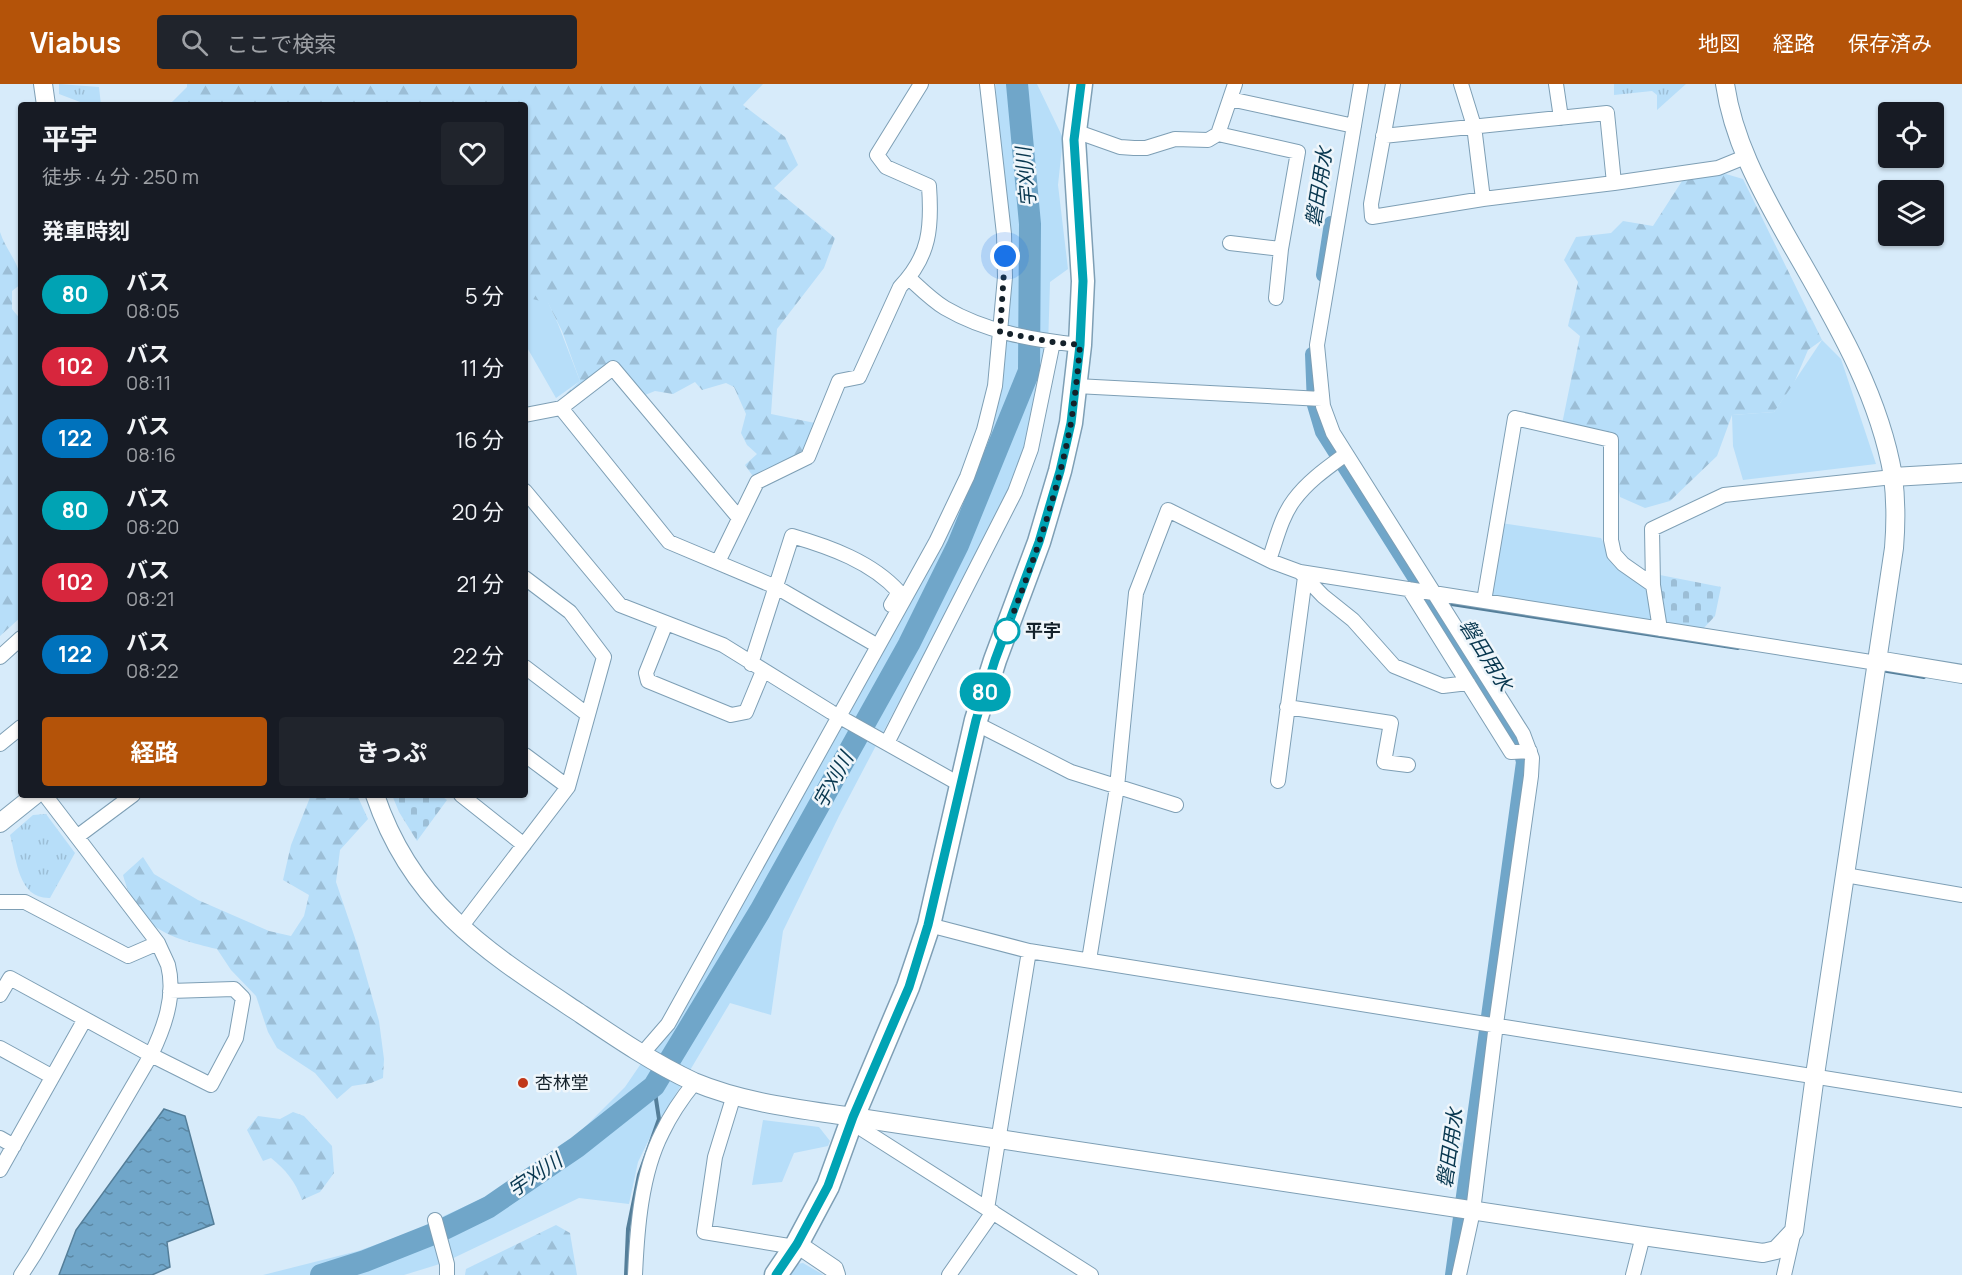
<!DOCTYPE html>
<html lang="ja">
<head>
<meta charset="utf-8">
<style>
	body { margin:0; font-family:Manrope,"Noto Sans JP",sans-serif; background:#20242c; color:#f1f3f6; height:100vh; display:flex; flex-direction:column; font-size:22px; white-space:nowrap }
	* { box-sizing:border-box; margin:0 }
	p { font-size:20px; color:#9ea1a6 }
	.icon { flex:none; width:33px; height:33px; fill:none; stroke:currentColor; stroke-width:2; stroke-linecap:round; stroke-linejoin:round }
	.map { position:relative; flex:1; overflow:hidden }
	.sheet { position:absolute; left:18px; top:18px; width:510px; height:696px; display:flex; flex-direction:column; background:#171b24; border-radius:6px; box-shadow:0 2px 4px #0004 }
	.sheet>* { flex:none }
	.badge { padding:0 12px; border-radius:20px; font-size:21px; line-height:39px }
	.tools { position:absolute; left:1878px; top:18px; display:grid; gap:12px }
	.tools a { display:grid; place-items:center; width:66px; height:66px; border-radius:6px; background:#171b24; box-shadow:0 2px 4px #0004; font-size:30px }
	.you { position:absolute; width:30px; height:30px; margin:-15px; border:4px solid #fff; border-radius:50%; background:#1a73e8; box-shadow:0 0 0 9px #1a73e833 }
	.map>.badge { position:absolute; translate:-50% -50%; box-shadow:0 0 0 3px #fff }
	h2 { padding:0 24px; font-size:22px; line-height:54px }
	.round { display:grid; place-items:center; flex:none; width:63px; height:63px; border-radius:6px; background:#20242c }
	.overview { display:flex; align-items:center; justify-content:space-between; height:102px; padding:0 24px }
	h1 { font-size:28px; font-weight:700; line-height:45px }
	.button { display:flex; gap:12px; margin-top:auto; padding:12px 24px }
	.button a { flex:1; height:69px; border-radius:6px; background:#b45309; color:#fff; font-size:24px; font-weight:700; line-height:69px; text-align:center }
	.button a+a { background:#20242c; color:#f1f3f6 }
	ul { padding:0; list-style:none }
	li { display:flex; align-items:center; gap:18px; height:72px; padding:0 24px }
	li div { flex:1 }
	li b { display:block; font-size:22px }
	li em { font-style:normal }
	li .badge { min-width:66px; font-weight:700; text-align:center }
	header { display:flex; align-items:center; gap:36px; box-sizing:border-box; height:84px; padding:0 30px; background:#b45309; color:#fff }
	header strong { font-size:28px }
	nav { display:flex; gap:33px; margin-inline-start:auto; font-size:21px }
	.search { width:420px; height:54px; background:#20242c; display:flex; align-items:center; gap:15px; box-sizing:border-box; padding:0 21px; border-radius:6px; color:#9ea1a6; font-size:22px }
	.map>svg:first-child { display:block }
</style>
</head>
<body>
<header>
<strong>Viabus</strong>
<div class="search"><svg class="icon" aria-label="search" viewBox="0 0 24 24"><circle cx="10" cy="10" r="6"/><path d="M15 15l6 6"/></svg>ここで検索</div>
<nav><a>地図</a><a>経路</a><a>保存済み</a></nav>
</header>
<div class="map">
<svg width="1962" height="1191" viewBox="0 0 1962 1191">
	<defs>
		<pattern id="forest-firs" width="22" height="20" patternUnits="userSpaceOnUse" patternTransform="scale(1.5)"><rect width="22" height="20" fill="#b7def9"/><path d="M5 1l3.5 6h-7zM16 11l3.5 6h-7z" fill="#9cbed6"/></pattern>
		<pattern id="cemetery-stones" width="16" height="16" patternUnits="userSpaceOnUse" patternTransform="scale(1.5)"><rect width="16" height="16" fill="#b7def9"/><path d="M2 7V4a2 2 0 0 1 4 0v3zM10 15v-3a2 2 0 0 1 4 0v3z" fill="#9cbed6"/></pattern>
		<pattern id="park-tufts" width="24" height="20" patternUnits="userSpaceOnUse" patternTransform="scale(1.5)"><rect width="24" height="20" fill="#b7def9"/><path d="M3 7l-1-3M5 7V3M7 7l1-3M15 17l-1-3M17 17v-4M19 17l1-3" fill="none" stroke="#9cbed6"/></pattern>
		<pattern id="water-ripples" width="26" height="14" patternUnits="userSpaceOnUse" patternTransform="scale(1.5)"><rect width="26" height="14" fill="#70a6c9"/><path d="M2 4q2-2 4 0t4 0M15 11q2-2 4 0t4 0" fill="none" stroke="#5b87a3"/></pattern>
	</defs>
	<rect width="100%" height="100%" fill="#d7ebfa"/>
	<path fill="#b7def9" d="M 996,0 L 1037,0 L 1063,54 L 1058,101 L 1068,185 L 1050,198 L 1048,263 L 1018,400 L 924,570 L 839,732 L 783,847 L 771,931 L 730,919 L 664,1030 L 659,1035 L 638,1078 L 629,1120 L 579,1114 L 443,1179 L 404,1191 L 263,1191 L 358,1167 L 422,1144 L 435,1136 L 503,1105 L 576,1052 L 625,1003 L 668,940 L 742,814 L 862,605 L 956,428 L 1001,289 Z
		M 525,212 L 547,216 L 558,240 L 580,297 L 556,314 L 525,260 Z
		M 1822,256 L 1841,275 L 1876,380 L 1743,396 L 1733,362 L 1732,331 L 1774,328 Z
		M 1501,439 L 1601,454 L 1617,484 L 1646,503 L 1651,537 L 1489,511 Z
		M 763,1036 L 819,1043 L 830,1057 L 828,1062 L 794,1069 L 782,1098 L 752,1101 Z
		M 803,1179 L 822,1190 L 823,1191 L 789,1191 L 797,1180 Z"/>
	<path fill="url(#forest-firs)" d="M 187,0 L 763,0 L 743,21 L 785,53 L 798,81 L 774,104 L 835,154 L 824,184 L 777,245 L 771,330 L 815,339 L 805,374 L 757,398 L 745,381 L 757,370 L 747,361 L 741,349 L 746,330 L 734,303 L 726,299 L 702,306 L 695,298 L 673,310 L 655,307 L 640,313 L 613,278 L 564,314 L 567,309 L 580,297 L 562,247 L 548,219 L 525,213 L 525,21 L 169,21 L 187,3 Z
		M 1726,90 L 1743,95 L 1822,256 L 1808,266 L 1794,299 L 1774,328 L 1732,331 L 1717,372 L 1670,417 L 1645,424 L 1620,413 L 1609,351 L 1561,345 L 1580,252 L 1568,242 L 1578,198 L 1564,176 L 1576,153 L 1611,149 L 1623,137 L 1653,142 L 1684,94 Z
		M 0,148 C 6,167 21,180 21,200 L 12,207 L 12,225 L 21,236 L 21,533 L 0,552 Z
		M 311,711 L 357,711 L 368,735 L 340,766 L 336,798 L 357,860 L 379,937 L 384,975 L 383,994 L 371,999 L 352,1002 L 337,1015 L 315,989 L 277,964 L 268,948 L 256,912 L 231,886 L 217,865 C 167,853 138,845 123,791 L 143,773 L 154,790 L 198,816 L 269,847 L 291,852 L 304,832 L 309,811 L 283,796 L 291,761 Z
		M 293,1028 L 304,1032 L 332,1062 L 334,1089 L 320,1108 L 302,1116 C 295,1097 286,1086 271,1074 L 263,1077 L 247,1046 L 258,1032 L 280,1035 Z
		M 556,1141 L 570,1149 L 577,1191 L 465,1191 L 466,1185 Z"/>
	<path fill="url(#cemetery-stones)" d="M 1660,491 L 1721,503 L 1715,532 L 1702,546 L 1664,539 Z
		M 392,711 L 440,711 L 447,716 L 417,757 L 399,728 Z"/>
	<path fill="url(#park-tufts)" d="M 59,0 L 99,3 L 101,21 L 88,21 L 59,10 Z
		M 1614,0 L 1686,0 L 1657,26 L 1657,11 L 1652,7 L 1614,11 Z
		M 46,730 L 75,769 L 50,814 C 18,815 17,776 10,751 L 33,731 Z"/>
	<path fill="url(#water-ripples)" stroke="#547e99" stroke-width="1.5" d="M 164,1025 L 185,1032 L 214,1140 L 167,1158 L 170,1183 L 152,1191 L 59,1191 L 76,1146 Z"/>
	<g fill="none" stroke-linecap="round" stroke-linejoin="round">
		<path stroke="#547e99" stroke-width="4" d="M 1445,519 L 1738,564
			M 1881,586 L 1924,593
			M 352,1181 L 355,1191
			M 626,1191 L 628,1145 L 639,1091 L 659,1035 L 654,1002"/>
		<path stroke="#70a6c9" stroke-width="14" d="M 1323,191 L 1331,139
			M 1312,270 L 1314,321 L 1322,348 L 1518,658 L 1523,678 C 1499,849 1477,1020 1452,1191"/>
		<path stroke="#70a6c9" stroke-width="22" d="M 321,1191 L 365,1177 L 438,1148 L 489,1123 L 577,1063 L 654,1002 L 760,827 L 909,560 L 958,461 L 1029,287 L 1030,140 L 1017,0"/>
		<defs>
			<path id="minor" d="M 1361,0 L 1317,261 L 1323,322 L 1333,349 L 1523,650 L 1532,674 L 1531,692 L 1496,940 L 1473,1127 L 1459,1191
				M 1393,0 L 1371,120 L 1372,133 L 1483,115 L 1614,99
				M 1461,0 L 1474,42 L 1483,115
				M 1556,0 L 1561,34
				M 1230,15 L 1354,42
				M 1075,47 L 1120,63 L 1134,64 L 1146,64 L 1175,55 L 1208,56 L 1218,50 L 1235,0
				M 1218,50 L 1298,68 L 1281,165 L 1276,214
				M 1383,52 L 1607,29 L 1614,99 L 1718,84 L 1745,73
				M 1230,159 L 1281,165
				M 909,194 C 920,204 932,216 945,224 C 986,248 1033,256 1080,261
				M 1076,302 L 1322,315
				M 561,324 L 669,458 L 776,503 L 871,558
				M 525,331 L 561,324 L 613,284 L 739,434
				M 525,407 L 620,521 L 723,561 L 831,628 L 961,701
				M 1269,476 C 1276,457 1281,433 1294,416 C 1308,397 1327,384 1346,370
				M 718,478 L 757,398 L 808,373 L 839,297 L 859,293 L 900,203 C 930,172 932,143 929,102 L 886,83 L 877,71 L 921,0
				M 1300,488 L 1323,512 L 1353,536 L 1394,582 L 1443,602 L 1468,599
				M 1653,501 L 1652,445 L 1724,411 L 1893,393
				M 1409,505 L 1511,668 L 1530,667
				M 1484,517 L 1515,334 L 1611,356 L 1611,456 L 1614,470 L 1623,480 L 1653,501 L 1660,545
				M 666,539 L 646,589 L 648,597 L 731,631 L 746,628 L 763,587
				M 0,573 L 21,554
				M 751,580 L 792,452 C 830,463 872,478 899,508 L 891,521
				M 525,583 L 588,631
				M 1287,623 L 1391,639 L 1384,678 L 1408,681
				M 975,639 L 1071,688 L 1176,721
				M 887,659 L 1015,408 L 1031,365 L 1053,258
				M 0,660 L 21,643
				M 525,671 L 568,703
				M 1278,697 L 1305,493
				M 461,711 L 524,761
				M 78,752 L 133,711
				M 1845,791 L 1962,811
				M 0,818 L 25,818 L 128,872 L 158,859
				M 929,841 L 1029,867 L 1962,1016
				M 461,843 L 568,703 L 604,573 L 570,528 L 525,494
				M 1089,876 L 1117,703 L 1136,509 L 1168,426 L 1273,478 L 1300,488 L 1877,579
				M 0,911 L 10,894 L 151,971 L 211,1001 L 236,954 L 243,914 L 234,905 L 170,907
				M 0,964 L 51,992
				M 642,970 L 668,940 L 936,458 L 967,393 L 984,346 L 995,302 L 1005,193 L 1004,150 L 987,0
				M 734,1011 L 715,1073 L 704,1148 L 795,1163
				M 851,1038 L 1091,1191
				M 0,1054 L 14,1062
				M 0,1086 L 85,935
				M 987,1125 L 1029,867
				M 435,1136 L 447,1180 L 447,1191
				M 21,1191 L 34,1171 L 151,971 C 164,944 176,912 168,881 C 165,874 161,866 158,859 L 45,711
				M 635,1191 C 637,1146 641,1090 662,1049 C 671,1030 682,1014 695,998
				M 949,1191 L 993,1128
				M 1633,1191 L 1643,1152
				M 1784,1191 L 1794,1147"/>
			<path id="tertiary" d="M 43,0 L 46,21
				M 1893,393 L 1962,389
				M 1877,576 L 1962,590
				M 375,711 C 412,821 486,867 578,928 C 615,953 653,979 694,998 C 744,1019 800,1025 853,1033 L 1643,1152 L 1763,1169 L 1776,1166 L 1794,1147 L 1815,991 L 1894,464 C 1896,440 1896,416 1893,392 C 1878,304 1829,227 1786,151 C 1759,103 1733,55 1725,0
				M 0,739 L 35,711
				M 797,1160 L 834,1185 L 836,1191"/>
			<path id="primary" d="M 776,1191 L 797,1160 L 828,1102 L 853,1033 L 908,903 L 929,841 L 976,636 L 995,576 L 1039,458 L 1060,387 L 1071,339 L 1080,261 L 1083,197 L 1074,55 L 1081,0"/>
		</defs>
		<use href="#minor" stroke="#7e9fb5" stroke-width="16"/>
		<use href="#tertiary" stroke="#7e9fb5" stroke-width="20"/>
		<use href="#primary" stroke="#7e9fb5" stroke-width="25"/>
		<use href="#minor" stroke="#fff" stroke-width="14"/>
		<use href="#tertiary" stroke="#fff" stroke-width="18"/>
		<use href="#primary" stroke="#fff" stroke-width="22"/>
	</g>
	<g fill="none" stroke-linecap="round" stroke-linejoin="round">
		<defs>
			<path id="line" d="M 776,1191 L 797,1160 L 828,1102 L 853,1033 L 909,903 L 928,841 L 976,636 L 995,576 L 1039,458 L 1060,387 L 1071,339 L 1080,261 L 1083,197 L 1074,56 L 1081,0"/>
		</defs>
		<use href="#line" stroke="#fff" stroke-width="14"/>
		<use href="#line" stroke="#00a3b4" stroke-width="9"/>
		<path stroke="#14212a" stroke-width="6" stroke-dasharray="0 10.8" d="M 1005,172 L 1000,248 L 1053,258 L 1080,261 C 1078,287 1075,313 1071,339 C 1057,413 1031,486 1003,555 L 1007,547"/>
	</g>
	<circle fill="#fff" stroke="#00a3b4" stroke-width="3" cx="1007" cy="547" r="12"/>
	<circle fill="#c13718" stroke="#eff6fb" stroke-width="2" cx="523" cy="999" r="6"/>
	<g text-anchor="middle" stroke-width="5" stroke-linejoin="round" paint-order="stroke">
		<g font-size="18" font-weight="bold" fill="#14212a" stroke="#eff6fb" text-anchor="start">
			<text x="1025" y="553">平宇</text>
		</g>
		<g font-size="18" fill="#14212a" stroke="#eff6fb" text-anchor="start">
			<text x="535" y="1005">杏林堂</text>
		</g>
		<g font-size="20" font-style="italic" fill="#08374f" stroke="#eff6fb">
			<text transform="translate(1026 93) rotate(-95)" y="7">宇刈川</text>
			<text transform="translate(1319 103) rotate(-81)" y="7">磐田用水</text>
			<text transform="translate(1486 571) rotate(58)" y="7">磐田用水</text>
			<text transform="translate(833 696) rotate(-61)" y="7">宇刈川</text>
			<text transform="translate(1450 1064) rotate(-82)" y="7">磐田用水</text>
			<text transform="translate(535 1091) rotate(-34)" y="7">宇刈川</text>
		</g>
	</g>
</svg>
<div class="tools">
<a><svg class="icon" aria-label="locate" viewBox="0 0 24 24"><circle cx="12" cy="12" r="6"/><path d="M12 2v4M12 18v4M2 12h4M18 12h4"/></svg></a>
<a><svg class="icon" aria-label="layers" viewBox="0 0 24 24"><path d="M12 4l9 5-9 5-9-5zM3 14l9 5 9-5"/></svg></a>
</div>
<div class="you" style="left:1005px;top:172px"></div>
<b class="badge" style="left:985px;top:608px;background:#00a3b4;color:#fff">80</b>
<section class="sheet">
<div class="overview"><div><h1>平宇</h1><p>徒歩 · 4 分 · 250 m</p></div><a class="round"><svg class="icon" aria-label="heart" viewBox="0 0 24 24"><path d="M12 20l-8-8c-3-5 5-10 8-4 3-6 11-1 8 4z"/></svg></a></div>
<h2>発車時刻</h2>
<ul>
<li><span class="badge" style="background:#00a3b4;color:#fff">80</span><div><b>バス</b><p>08:05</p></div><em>5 分</em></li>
<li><span class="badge" style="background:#d7263d;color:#fff">102</span><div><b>バス</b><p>08:11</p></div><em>11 分</em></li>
<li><span class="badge" style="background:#0072bc;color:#fff">122</span><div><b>バス</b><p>08:16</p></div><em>16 分</em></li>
<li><span class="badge" style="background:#00a3b4;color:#fff">80</span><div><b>バス</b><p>08:20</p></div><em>20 分</em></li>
<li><span class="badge" style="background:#d7263d;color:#fff">102</span><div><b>バス</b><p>08:21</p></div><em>21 分</em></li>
<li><span class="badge" style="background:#0072bc;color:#fff">122</span><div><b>バス</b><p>08:22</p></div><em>22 分</em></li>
</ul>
<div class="button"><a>経路</a><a>きっぷ</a></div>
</section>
</div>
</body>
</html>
